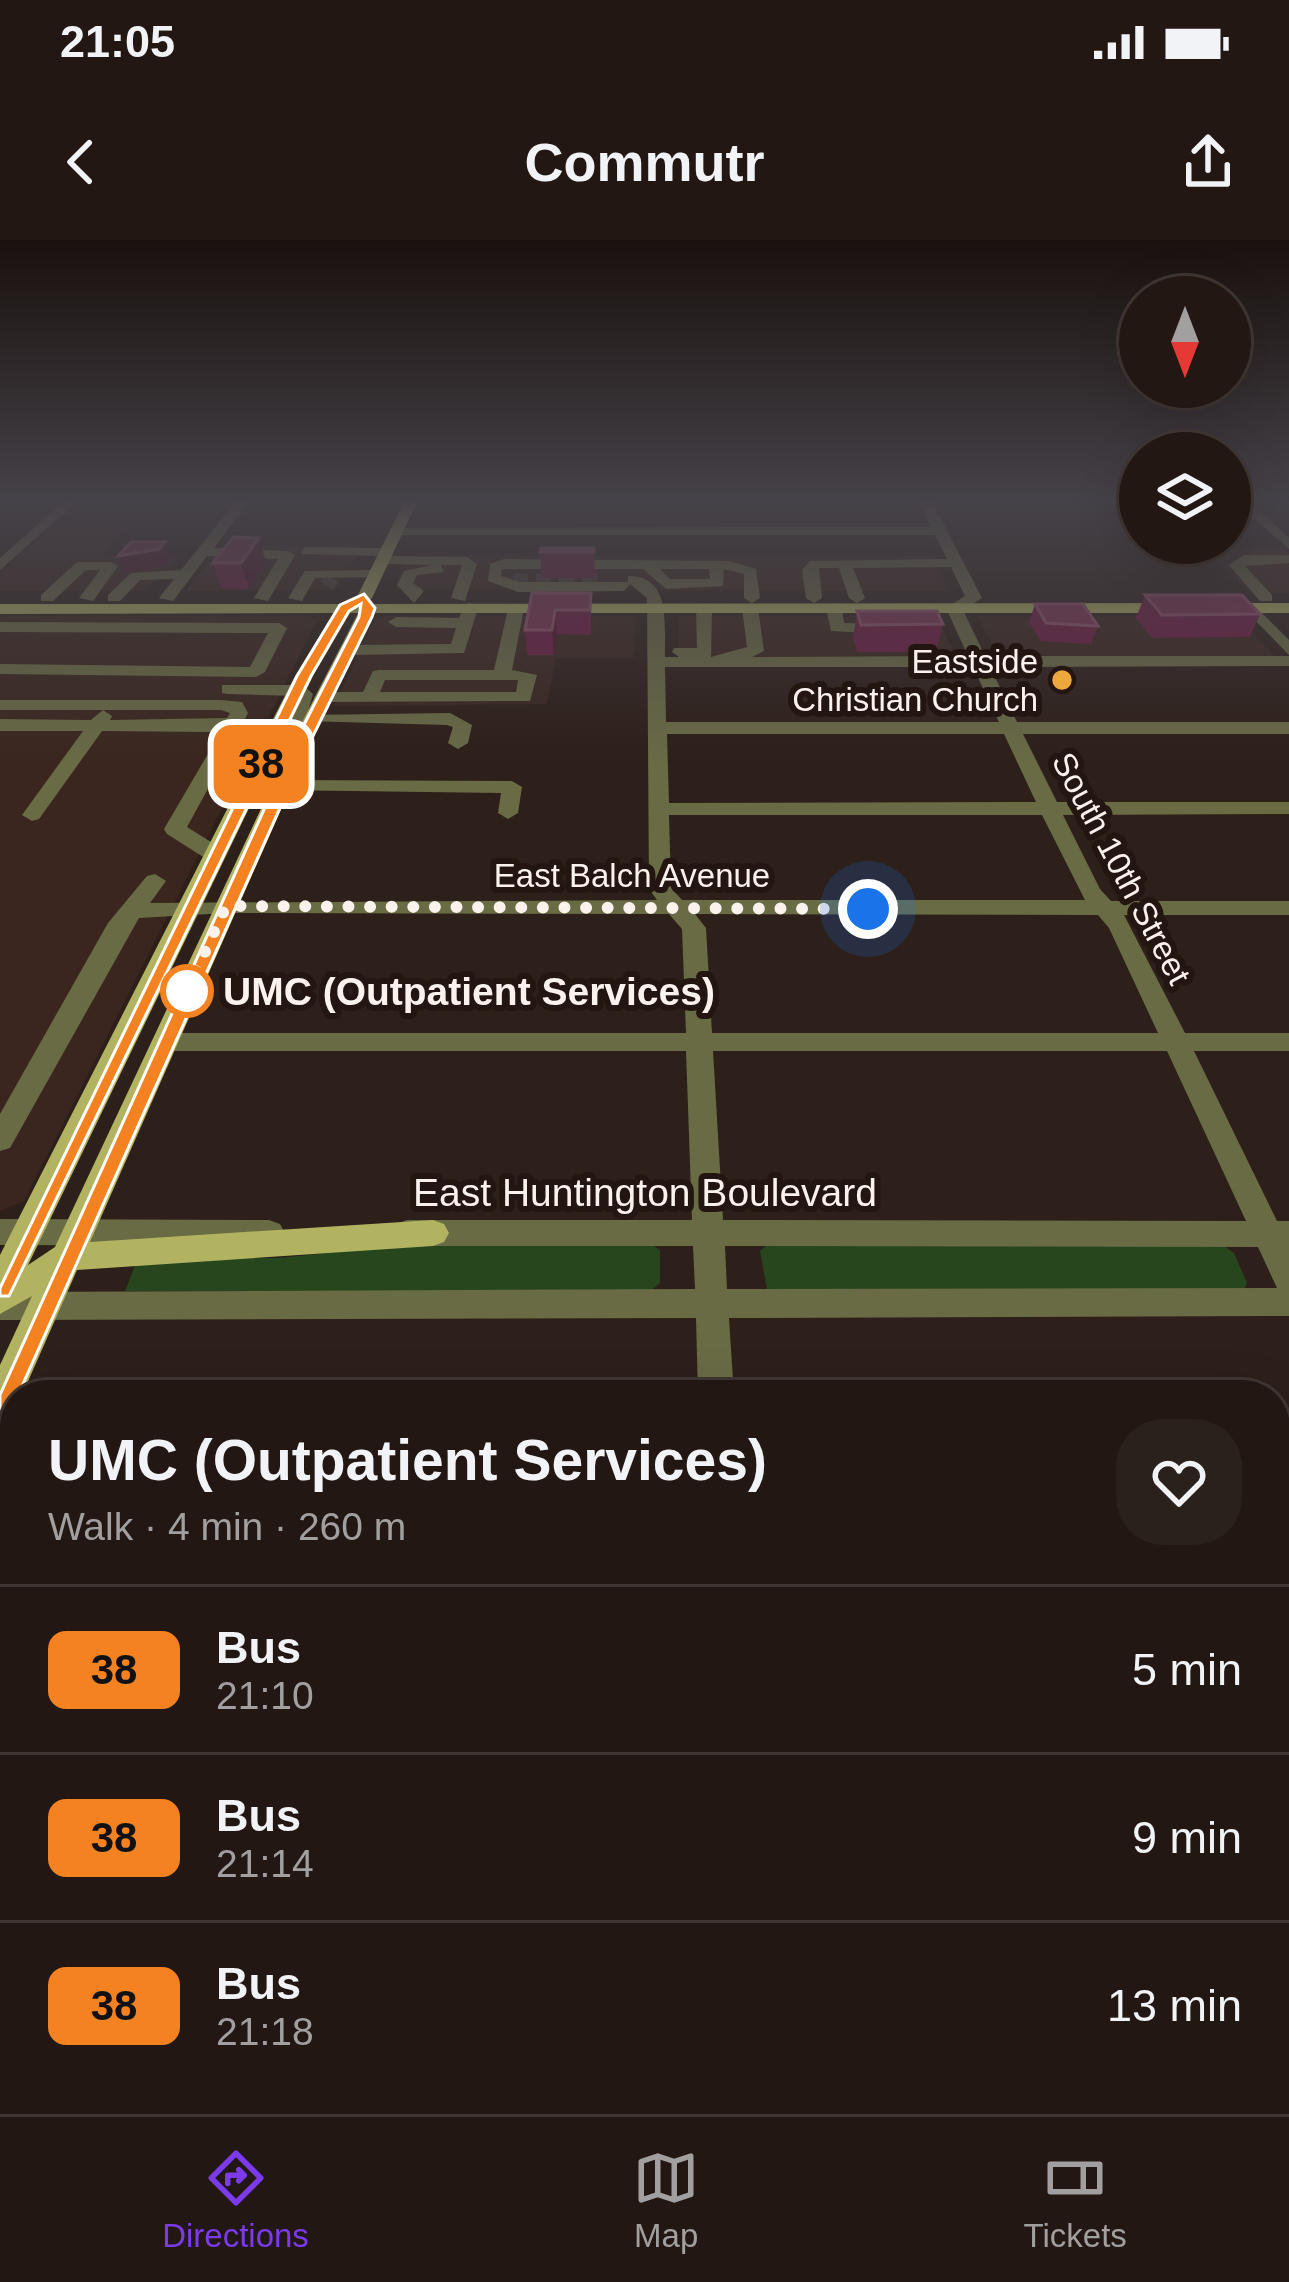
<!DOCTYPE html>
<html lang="en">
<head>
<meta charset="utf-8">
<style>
	body { margin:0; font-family:Arial,sans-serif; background:#2a201c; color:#f1f3f6; height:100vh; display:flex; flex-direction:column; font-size:45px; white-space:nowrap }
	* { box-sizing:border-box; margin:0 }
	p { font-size:39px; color:#a29fa0 }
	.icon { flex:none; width:66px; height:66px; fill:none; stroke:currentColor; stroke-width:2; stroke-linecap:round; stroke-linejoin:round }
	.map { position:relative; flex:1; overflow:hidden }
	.details { position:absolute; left:0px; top:1140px; width:1290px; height:735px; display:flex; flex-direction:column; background:#221713; border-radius:48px 48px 0 0; box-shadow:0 12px 48px #0002,0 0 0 3px #3f3633 }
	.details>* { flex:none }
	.badge { padding:0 24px; border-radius:18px; font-size:42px; line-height:78px }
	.needle { width:78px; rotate:180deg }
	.controls { position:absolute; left:1119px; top:36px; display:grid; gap:24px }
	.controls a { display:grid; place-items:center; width:132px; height:132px; border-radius:50%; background:#221713; box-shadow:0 12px 48px #0002,0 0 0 3px #3f3633; font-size:60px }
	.you { position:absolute; width:60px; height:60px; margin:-30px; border:9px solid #fff; border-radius:50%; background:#1a73e8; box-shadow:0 0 0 18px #1a73e833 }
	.map>.badge { position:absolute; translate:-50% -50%; box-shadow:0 0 0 6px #fff }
	.round { display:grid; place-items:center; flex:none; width:126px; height:126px; border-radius:48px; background:#2a201c }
	.summary { display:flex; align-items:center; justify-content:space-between; height:204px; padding:0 48px }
	h1 { font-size:57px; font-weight:700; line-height:90px }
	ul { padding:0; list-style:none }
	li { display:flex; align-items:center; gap:36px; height:168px; padding:0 48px; border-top:3px solid #3f3633 }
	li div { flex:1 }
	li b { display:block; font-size:45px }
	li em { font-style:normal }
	li .badge { min-width:132px; font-weight:700; text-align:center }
	.status { display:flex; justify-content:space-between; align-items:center; height:84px; padding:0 60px; background:#221713; direction:ltr }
	.status svg { height:33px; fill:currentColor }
	header { display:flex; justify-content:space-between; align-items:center; height:156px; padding:0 48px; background:#221713; font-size:54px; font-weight:700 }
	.menu { display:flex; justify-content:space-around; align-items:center; height:168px; border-top:3px solid #3f3633; background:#221713; font-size:33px; color:#a29fa0 }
	.menu a { display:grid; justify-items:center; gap:6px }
	.menu .on { color:#7c3aed }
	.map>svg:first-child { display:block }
</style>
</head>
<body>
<div class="status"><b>21:05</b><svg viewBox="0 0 49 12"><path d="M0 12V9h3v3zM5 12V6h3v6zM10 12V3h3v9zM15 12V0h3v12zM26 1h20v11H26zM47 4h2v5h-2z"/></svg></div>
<header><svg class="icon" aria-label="back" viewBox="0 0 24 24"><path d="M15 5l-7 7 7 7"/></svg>Commutr<svg class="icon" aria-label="share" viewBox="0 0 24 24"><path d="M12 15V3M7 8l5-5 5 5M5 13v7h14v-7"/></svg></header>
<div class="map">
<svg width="1289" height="1874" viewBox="0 0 1289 1874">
	<rect width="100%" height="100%" fill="#2d1f19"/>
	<path fill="#3a261e" d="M 54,286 L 129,286 L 101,316 L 179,316 L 145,351 L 0,351 L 0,334 Z
		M 364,305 L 334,350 L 186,351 L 221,306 Z
		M 1206,308 L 1283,308 L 1289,314 L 1289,353 L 1249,353 Z
		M 405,316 L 932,316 L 949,351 L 395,349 Z
		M 0,376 L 308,376 L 317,380 L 24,961 L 0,971 Z
		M 385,376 L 636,376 L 634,418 L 556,418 L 547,464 L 334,466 L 374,380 Z
		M 678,376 L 937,376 L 956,418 L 679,418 Z
		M 977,376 L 1236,377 L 1277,418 L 999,418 Z"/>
	<path fill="#27461e" d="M 419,1004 L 651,1004 L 660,1010 L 660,1043 L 650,1051 L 125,1051 L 138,1018 L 278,1018 Z
		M 767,1005 L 1224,1006 L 1234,1013 L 1247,1043 L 1244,1051 L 767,1049 L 760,1011 Z"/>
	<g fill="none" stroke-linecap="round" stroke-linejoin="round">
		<path stroke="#4c3e39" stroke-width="15" stroke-dasharray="15 8" stroke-linecap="butt" d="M 513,341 L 604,341
			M 327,346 L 332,338"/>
		<path fill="#696b45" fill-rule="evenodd" d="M 65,260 L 79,260 L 0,330 L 0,318 Z
			M 237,260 L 250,260 L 214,308 L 288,311 L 295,315 L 268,361 L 254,358 L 278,319 L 207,316 L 173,361 L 159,358 L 174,339 L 140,340 L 120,361 L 108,361 L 108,355 L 131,333 L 181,330 Z
			M 918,260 L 931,260 L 982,358 L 963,370 L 985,416 L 1289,416 L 1289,426 L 990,427 L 1017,482 L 1289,482 L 1289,494 L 1023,494 L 1057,562 L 1289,562 L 1289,574 L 1063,575 L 1100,649 L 1111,661 L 1289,661 L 1289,675 L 1124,675 L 1185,793 L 1289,793 L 1289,811 L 1194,811 L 1277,981 L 1289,981 L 1289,1076 L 729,1078 L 734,1155 L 698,1155 L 696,1078 L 0,1080 L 0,1052 L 695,1049 L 693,1006 L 407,1006 L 396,1002 L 391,993 L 396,984 L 407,980 L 692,980 L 686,811 L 164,811 L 151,802 L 164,793 L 686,793 L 682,689 L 669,674 L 226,673 L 139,678 L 10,908 L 0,911 L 0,874 L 108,683 L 147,636 L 155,634 L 166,641 L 150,663 L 657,660 L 649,649 L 647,358 L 630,344 L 624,351 L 518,352 L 488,341 L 490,324 L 504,319 L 729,321 L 756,329 L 760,358 L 752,363 L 744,358 L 744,334 L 724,329 L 723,346 L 666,349 L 643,329 L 502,329 L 501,336 L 520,342 L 628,342 L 628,336 C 672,335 664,386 665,417 L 679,417 L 672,412 L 674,408 L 697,408 L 696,368 L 704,363 L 712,368 L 711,417 L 747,407 L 742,368 L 750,363 L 758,368 L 764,411 L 752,417 L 968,416 L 946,368 L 965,356 L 951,327 L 853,328 L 865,358 L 857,363 L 849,358 L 839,328 L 819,328 L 822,358 L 814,363 L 806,358 L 802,330 L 810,321 L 947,319 L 935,295 L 397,295 L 392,288 L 931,287 ZM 660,329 L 709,329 L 710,339 L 670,339 ZM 665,427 L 973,427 L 999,482 L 666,482 ZM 667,494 L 1004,494 L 1036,562 L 669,563 ZM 669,575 L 1042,575 L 1085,660 L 682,660 L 671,648 ZM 695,674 L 1098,675 L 1109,688 L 1158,793 L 712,793 L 706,688 ZM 713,811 L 1167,811 L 1246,981 L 723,980 ZM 725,1006 L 1258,1007 L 1277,1048 L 727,1049 Z
			M 1233,260 L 1247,260 L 1289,297 L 1289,309 Z
			M 305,307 L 387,308 L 394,312 L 390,316 L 467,317 L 477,324 L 465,361 L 451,358 L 462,325 L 441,325 L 444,332 L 417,335 L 413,343 L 424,351 L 414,363 L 397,345 L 404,331 L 433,325 L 384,324 L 377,320 L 381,316 L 300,314 Z
			M 1244,315 L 1289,315 L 1289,323 L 1245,326 L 1272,355 L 1272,361 L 1260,361 L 1229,325 Z
			M 77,322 L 111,322 L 118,326 L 93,361 L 79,358 L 100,330 L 86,330 L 53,361 L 41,361 L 41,355 Z
			M 376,330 L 381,331 L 381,337 L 315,338 L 302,361 L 288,358 L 305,331 Z
			M 470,363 L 478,368 L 464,413 L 349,415 L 341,410 L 349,405 L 451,404 L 456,388 L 396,387 L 388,382 L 396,377 L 459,378 L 464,365 Z
			M 834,363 L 842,368 L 844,383 L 895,384 L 903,389 L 895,394 L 831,391 L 826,368 Z
			M 1252,363 L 1289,400 L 1289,415 L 1246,371 L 1246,365 Z
			M 516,364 L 524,369 L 512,430 L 537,435 L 530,461 L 323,462 L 314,457 L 323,452 L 363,452 L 373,431 L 379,430 L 494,430 L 508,369 ZM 385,440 L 518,440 L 516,452 L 380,452 Z
			M 0,382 L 279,383 L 287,388 L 265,432 L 256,437 L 0,434 L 0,424 L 250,427 L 268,393 L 0,392 Z
			M 222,445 L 303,445 L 313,454 L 307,475 L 450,473 L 472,485 L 468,503 L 458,509 L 448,503 L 453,487 L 447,485 L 305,481 L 301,496 L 307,512 L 297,518 L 290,516 L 281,496 L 295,456 L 228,454 L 222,453 Z
			M 0,460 L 221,460 L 242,462 L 248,473 L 241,487 L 210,492 L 102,491 L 39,579 L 32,581 L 22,575 L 83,491 L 0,491 L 0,479 L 91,480 L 103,470 L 0,470 ZM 103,470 L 221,470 L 230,473 L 227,478 L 110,480 L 112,476 Z
			M 270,499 L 280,505 L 277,509 L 226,516 L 187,587 L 224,610 L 224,620 L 208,620 L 167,594 L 164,589 L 212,507 Z
			M 282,540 L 512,541 L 522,547 L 518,573 L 508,579 L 498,573 L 501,553 L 275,550 L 272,546 Z
			M 0,979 L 269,980 L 280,984 L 285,993 L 280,1002 L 269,1006 L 0,1005 Z
			M 0,1355 L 15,1355 L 15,1395 L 0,1395 Z
			M 1275,1356 L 1289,1356 L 1289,1396 L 1275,1396 Z
			M 0,1807 L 15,1807 L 15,1859 L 0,1859 Z
			M 1275,1817 L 1289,1817 L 1289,1869 L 1275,1869 L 1256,1860 L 1275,1860 Z
			M 717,1860 L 769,1860 L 771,1874 L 717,1874 Z"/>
		<path fill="#b1b361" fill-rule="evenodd" d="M 405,260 L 418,260 L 372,358 L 365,364 L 1289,363 L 1289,373 L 374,373 L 317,488 L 90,1002 L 433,980 L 444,984 L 449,993 L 444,1002 L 433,1006 L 77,1030 L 22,1155 L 15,1155 L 13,1176 L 0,1181 L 0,1125 L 32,1056 L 0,1074 L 0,1015 L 295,436 L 334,373 L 0,374 L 0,364 L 341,364 L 358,355 ZM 350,373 L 358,373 L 299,488 L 55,1007 L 28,1025 L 313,436 Z"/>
	</g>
	<path fill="#6f1b42" d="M 594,308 L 595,338 L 542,338 L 540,312 Z
		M 213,323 L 266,323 L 249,349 L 222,349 Z
		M 532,353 L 591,353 L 591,395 L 557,394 L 554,415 L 527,415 L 525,390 Z
		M 1145,355 L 1260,374 L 1250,397 L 1152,398 L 1136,378 Z
		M 1035,364 L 1098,386 L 1091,404 L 1041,401 L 1029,382 Z
		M 857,371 L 943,384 L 936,412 L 857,412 L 853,398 Z"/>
	<path fill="#4e132a" d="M 259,298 L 266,323 L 249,349 L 241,323 Z
		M 165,302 L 171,319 L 165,326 L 125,333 L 118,316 Z
		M 555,370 L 557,394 L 554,415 L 552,390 Z"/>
	<path fill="#7e3254" stroke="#91506c" stroke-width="3" d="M 233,297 L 259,298 L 241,323 L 213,323 Z
		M 131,302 L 165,302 L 159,309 L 118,316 Z
		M 541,308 L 594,308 L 594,312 L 540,312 Z
		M 532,353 L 591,353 L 590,370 L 555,370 L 552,390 L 525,390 Z
		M 1145,355 L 1242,355 L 1260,374 L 1162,375 Z
		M 1035,364 L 1083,364 L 1098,386 L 1046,383 Z
		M 857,371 L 937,371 L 943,384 L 861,385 Z"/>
	<linearGradient id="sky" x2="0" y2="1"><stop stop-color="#19110e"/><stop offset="0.5" stop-color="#464249"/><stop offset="1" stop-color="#464249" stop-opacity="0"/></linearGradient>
	<rect width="1289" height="523" fill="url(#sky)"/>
	<path fill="#f58220" stroke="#fff" stroke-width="3" d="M 364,354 L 375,368 L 372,377 L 305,512 L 10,1173 L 0,1177 L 0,1155 L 290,512 L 359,377 L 361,364 L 349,371 L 311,436 L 9,1056 L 0,1056 L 0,1048 L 297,436 L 340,365 Z"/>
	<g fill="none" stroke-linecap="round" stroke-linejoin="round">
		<path stroke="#fbf1ed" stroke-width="12" stroke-dasharray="0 21.6" d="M 187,751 L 226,666 L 868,669"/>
	</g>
	<circle fill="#eda83b" stroke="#231610" stroke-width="4.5" cx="1062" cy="440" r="12"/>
	<circle fill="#fff" stroke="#f58220" stroke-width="6" cx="187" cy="751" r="24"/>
	<g text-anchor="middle" stroke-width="12" stroke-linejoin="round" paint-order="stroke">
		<g font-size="33" fill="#fbf1ed" stroke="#231610" text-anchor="end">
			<text x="1038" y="433">Eastside<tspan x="1038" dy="38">Christian Church</tspan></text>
		</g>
		<g font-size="33" fill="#fbf1ed" stroke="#231610">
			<text transform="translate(1122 628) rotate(62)" y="12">South 10th Street</text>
			<text x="632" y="647">East Balch Avenue</text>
		</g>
		<g font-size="39" font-weight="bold" fill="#fbf1ed" stroke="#231610" text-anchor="start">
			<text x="223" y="765">UMC (Outpatient Services)</text>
		</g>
		<g font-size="39" fill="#fbf1ed" stroke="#231610">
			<text x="645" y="966">East Huntington Boulevard</text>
		</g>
	</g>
</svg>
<div class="controls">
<a><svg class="needle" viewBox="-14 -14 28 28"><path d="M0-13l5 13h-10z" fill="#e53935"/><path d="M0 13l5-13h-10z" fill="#a29fa0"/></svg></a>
<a><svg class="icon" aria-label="layers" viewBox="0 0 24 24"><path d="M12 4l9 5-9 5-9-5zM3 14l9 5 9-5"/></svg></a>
</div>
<div class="you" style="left:868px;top:669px"></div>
<b class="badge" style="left:261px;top:524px;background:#f58220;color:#111">38</b>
<section class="details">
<div class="summary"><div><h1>UMC (Outpatient Services)</h1><p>Walk · 4 min · 260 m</p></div><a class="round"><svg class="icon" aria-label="heart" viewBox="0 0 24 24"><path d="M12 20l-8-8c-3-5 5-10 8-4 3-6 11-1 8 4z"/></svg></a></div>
<ul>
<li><span class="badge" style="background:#f58220;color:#111">38</span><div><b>Bus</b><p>21:10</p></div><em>5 min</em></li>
<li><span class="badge" style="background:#f58220;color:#111">38</span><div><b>Bus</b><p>21:14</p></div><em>9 min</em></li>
<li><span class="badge" style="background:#f58220;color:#111">38</span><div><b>Bus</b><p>21:18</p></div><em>13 min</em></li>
</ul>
</section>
</div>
<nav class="menu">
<a class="on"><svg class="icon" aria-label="directions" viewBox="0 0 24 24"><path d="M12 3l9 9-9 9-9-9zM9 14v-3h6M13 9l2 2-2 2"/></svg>Directions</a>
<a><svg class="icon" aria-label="map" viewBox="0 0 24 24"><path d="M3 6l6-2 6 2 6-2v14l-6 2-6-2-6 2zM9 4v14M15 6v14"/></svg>Map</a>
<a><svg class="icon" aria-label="tickets" viewBox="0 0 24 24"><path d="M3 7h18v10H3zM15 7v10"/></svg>Tickets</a>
</nav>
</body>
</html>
